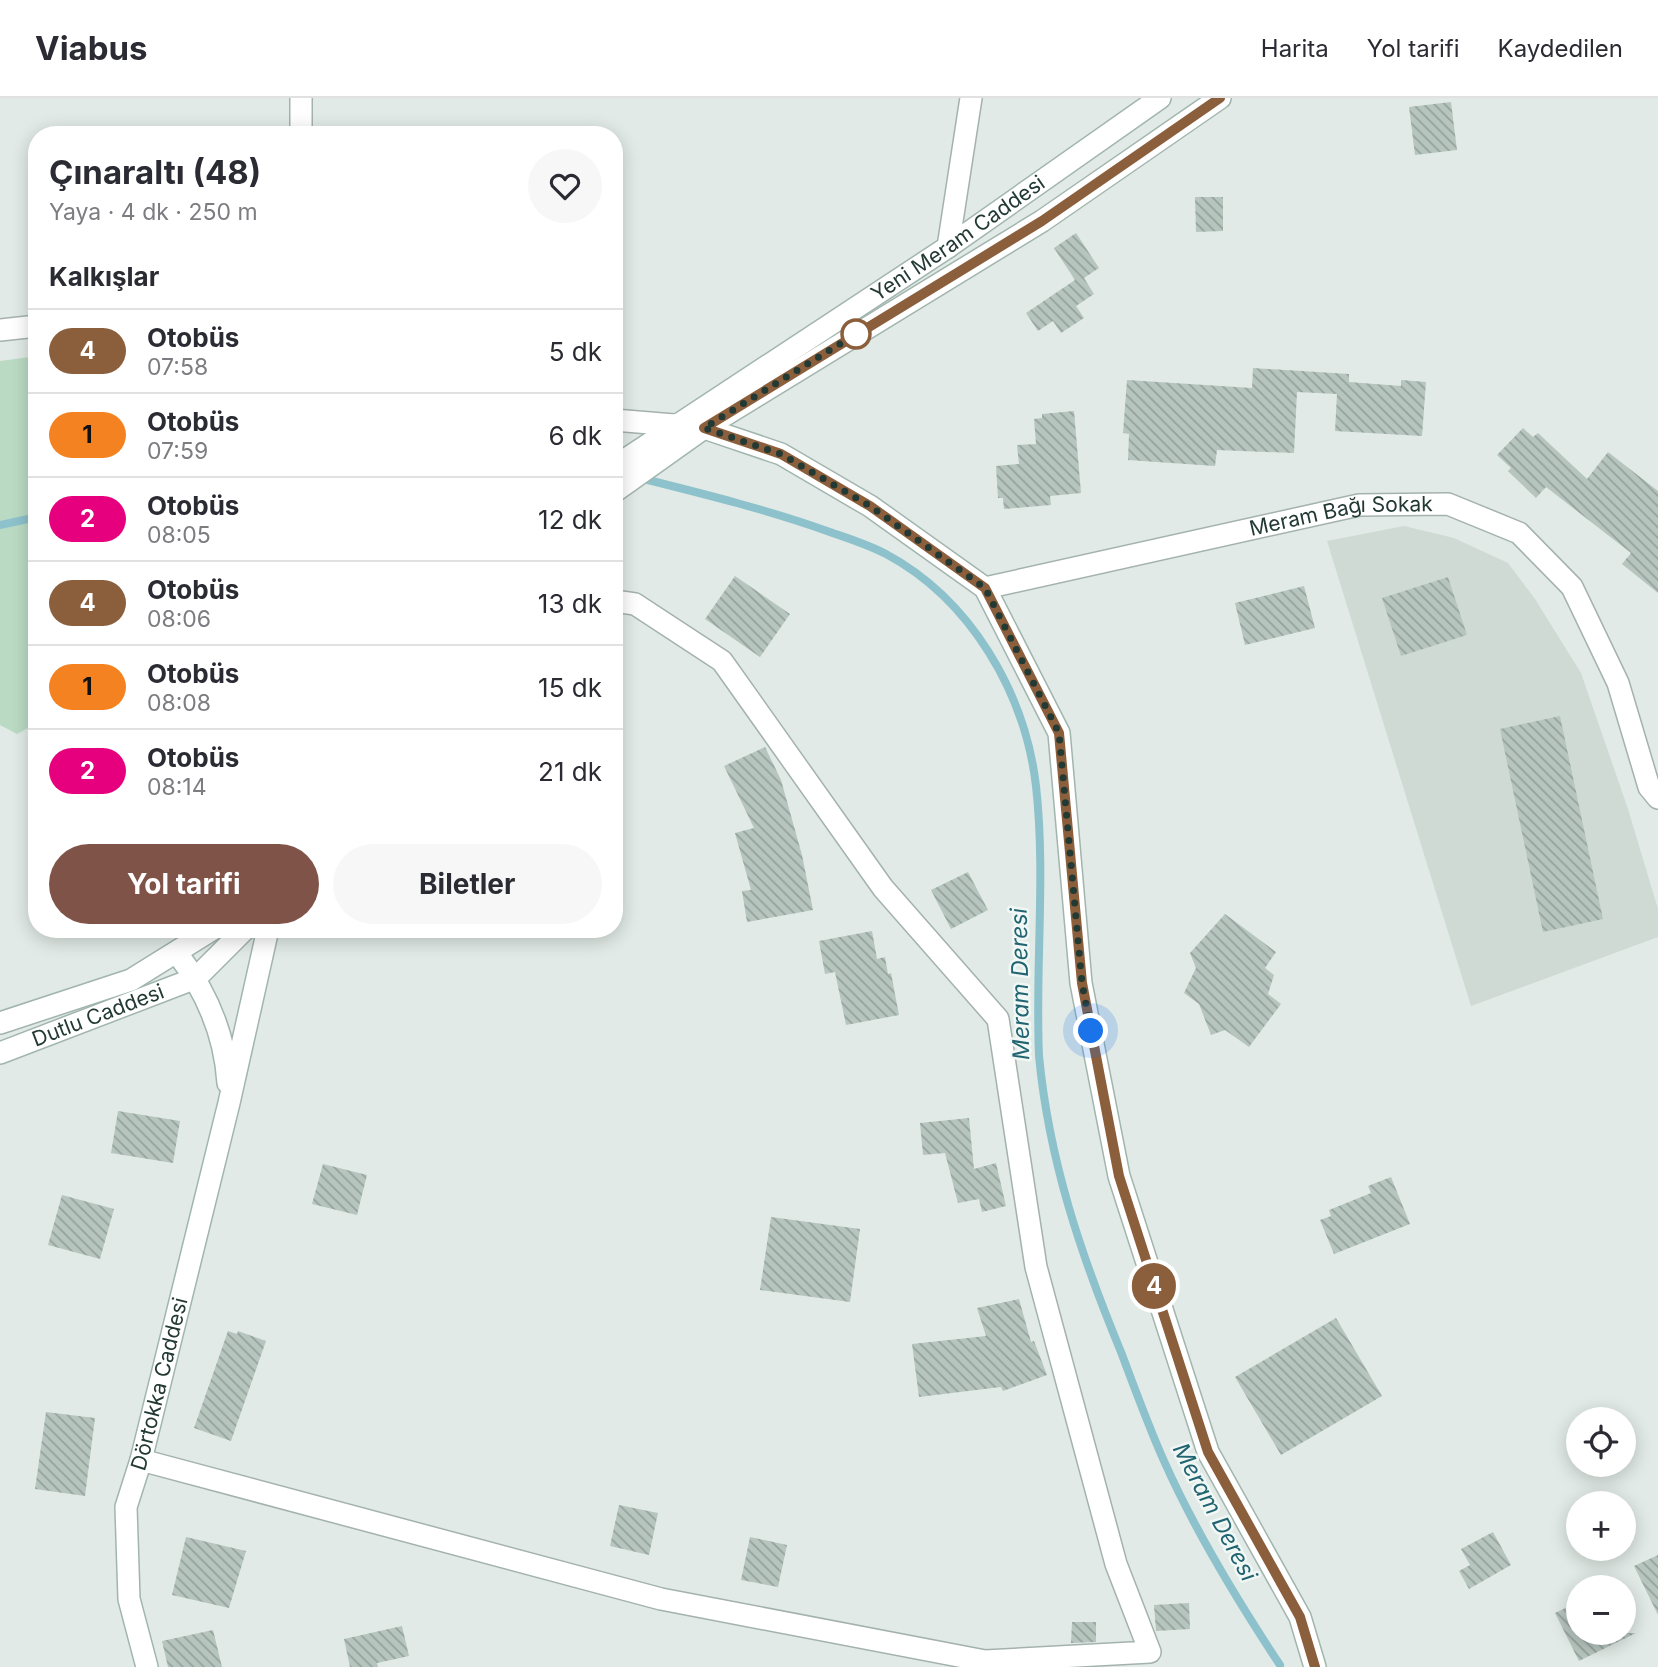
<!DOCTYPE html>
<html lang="tr">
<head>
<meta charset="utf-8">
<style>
	body { margin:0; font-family:Inter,sans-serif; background:#f7f7f7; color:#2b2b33; height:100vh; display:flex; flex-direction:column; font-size:26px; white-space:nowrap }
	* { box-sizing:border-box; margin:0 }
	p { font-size:23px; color:#7c7c81 }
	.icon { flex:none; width:38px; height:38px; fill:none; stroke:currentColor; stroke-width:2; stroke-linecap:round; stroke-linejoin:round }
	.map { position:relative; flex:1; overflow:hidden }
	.details { position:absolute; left:28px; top:28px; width:595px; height:812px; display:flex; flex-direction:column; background:#fff; border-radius:28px; box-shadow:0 4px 18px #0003 }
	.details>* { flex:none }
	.badge { padding:0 14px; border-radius:23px; font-size:24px; line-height:46px }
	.controls { position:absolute; left:1566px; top:1309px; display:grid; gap:14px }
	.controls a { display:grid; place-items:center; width:70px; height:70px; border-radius:50%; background:#fff; box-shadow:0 4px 18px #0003; font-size:35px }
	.you { position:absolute; width:35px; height:35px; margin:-18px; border:5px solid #fff; border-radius:50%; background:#1a73e8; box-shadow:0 0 0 10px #1a73e833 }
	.map>.badge { position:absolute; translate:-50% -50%; box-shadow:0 0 0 4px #fff }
	h2 { padding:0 21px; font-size:26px; line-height:63px }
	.round { display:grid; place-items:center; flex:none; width:74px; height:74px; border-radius:37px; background:#f7f7f7 }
	.head { display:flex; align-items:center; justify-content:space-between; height:119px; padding:0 21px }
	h1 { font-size:33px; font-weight:700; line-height:52px }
	.cta { display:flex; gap:14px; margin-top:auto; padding:14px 21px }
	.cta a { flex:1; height:80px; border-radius:42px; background:#805348; color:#fff; font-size:28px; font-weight:700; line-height:80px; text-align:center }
	.cta a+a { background:#f7f7f7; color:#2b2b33 }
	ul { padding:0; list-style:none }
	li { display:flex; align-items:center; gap:21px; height:84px; padding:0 21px; border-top:2px solid #e1e1e2 }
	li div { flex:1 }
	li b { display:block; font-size:26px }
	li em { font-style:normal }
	li .badge { min-width:77px; font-weight:700; text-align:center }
	header { display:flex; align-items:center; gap:42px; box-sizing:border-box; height:98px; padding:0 35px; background:#fff; border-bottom:2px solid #e1e1e2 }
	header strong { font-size:33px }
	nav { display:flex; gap:38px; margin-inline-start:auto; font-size:24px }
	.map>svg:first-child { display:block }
</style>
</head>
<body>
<header>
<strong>Viabus</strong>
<nav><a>Harita</a><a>Yol tarifi</a><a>Kaydedilen</a></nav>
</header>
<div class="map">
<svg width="1658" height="1569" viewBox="0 0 1658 1569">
	<defs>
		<pattern id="building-back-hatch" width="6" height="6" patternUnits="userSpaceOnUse" patternTransform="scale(1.75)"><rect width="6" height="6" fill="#b7c5bf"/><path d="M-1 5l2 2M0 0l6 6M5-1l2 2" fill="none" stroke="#94a19c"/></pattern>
	</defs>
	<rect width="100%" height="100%" fill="#e1eae6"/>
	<path fill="#cfdad5" d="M 1404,428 L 1454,440 L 1508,465 L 1535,501 L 1581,575 L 1628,711 L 1658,811 L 1658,839 L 1471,908 L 1327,443 Z"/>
	<path fill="#bbdac4" d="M 37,258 L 37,625 L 17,636 L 0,627 L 0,263 Z"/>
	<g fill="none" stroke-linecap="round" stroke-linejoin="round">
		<path stroke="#8dc2cc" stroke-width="8" d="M 648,382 C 708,397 768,412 827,433 C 847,440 867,446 886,456 C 970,501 1025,594 1036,688 C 1046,777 1035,868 1039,958 C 1049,1063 1081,1157 1121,1254 C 1135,1291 1148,1327 1164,1363 C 1196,1435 1237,1502 1280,1567
			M 0,427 L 37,419"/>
	</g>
	<path fill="url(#building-back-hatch)" d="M 1451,4 L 1457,52 L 1415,57 L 1409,9 Z
		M 1195,99 L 1223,99 L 1223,133 L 1196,134 Z
		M 1076,135 L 1099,170 L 1084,180 L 1094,196 L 1076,208 L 1084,220 L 1061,235 L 1053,223 L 1038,233 L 1026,215 L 1075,182 L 1054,150 Z
		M 1253,270 L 1349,276 L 1349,284 L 1401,288 L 1401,282 L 1426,284 L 1422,338 L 1335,333 L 1337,296 L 1297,294 L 1294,355 L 1217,352 L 1215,368 L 1128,362 L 1129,336 L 1123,335 L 1127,282 L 1252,290 Z
		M 1074,313 L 1081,395 L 1050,398 L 1051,407 L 1004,411 L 1003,400 L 998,400 L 996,368 L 1019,366 L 1017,347 L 1036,346 L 1034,321 L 1042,320 L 1042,316 Z
		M 1523,330 L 1533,339 L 1538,335 L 1587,381 L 1608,354 L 1658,393 L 1658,495 L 1622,466 L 1631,455 L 1546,389 L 1536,400 L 1508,373 L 1511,370 L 1497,357 Z
		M 735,478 L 790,516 L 760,559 L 705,521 Z
		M 1448,479 L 1467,537 L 1401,558 L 1382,500 Z
		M 1304,488 L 1315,530 L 1245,547 L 1235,505 Z
		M 1560,618 L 1603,821 L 1543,834 L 1500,631 Z
		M 765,649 L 781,682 L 802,757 L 813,812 L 747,824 L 742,793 L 751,792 L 735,735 L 754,730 L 724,668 Z
		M 968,774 L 988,812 L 951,831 L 931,792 Z
		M 1225,816 L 1276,854 L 1265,870 L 1274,877 L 1268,896 L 1281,906 L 1249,949 L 1225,932 L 1211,937 L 1199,906 L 1184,895 L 1196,870 L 1190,855 Z
		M 872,833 L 877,861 L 885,859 L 888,876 L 891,875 L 899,917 L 846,927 L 835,874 L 825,876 L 819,843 Z
		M 118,1013 L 180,1023 L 173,1065 L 111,1055 Z
		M 969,1020 L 974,1071 L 996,1065 L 1006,1108 L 982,1114 L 979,1101 L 958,1105 L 945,1055 L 923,1057 L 920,1025 Z
		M 323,1066 L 367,1077 L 357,1117 L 312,1106 Z
		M 1391,1079 L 1410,1126 L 1334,1156 L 1320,1122 L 1331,1118 L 1329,1112 L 1371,1095 L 1368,1088 Z
		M 62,1097 L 114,1111 L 100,1161 L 48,1147 Z
		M 771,1119 L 860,1131 L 850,1204 L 760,1192 Z
		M 1019,1201 L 1031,1244 L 1034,1243 L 1047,1277 L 1003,1293 L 1001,1289 L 919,1299 L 912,1246 L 986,1238 L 977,1210 Z
		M 1336,1220 L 1382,1298 L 1281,1357 L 1235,1279 Z
		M 228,1233 L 237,1236 L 238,1233 L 266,1243 L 231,1343 L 194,1330 Z
		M 46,1314 L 95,1320 L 85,1398 L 35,1391 Z
		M 619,1407 L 658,1415 L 649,1457 L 610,1448 Z
		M 1493,1434 L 1511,1467 L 1469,1491 L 1459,1473 L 1470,1467 L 1461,1451 Z
		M 186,1439 L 246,1453 L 229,1510 L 172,1497 Z
		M 750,1439 L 787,1447 L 778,1489 L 741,1482 Z
		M 1658,1457 L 1658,1517 L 1634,1468 Z
		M 1578,1504 L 1578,1535 L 1636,1535 L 1579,1563 L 1555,1515 Z
		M 1189,1505 L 1190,1531 L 1156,1533 L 1154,1507 Z
		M 1072,1524 L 1096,1524 L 1096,1544 L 1071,1545 Z
		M 402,1528 L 409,1558 L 377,1565 L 378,1569 L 350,1569 L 344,1541 Z
		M 213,1532 L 222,1569 L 168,1569 L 162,1543 Z"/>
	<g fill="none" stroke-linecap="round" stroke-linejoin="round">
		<defs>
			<g id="street">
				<path d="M 301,37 L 301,0"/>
				<path d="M 948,149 L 971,0"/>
				<path d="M 0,232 L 37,228"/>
				<path d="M 614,322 L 674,327"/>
				<path id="s1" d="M 985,490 L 1359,407 L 1448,406 L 1519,435 L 1572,489 L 1618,585 L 1649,689 L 1658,700"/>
				<path d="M 141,1362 L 661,1501 L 985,1563 L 1150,1554 L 1116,1466 L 1036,1169 L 998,921 L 883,790 L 722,563 L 635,506 L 614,503"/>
			</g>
			<g id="secondary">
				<path d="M 674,327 L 704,330 L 781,356 L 870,408 L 985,490 L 1059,635 L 1081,885 L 1119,1078 L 1208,1354 L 1300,1519 L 1315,1569"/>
				<path id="s2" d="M 614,369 L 948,149 L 1160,0"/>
				<path d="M 614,394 L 704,330 L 1042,123 L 1220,0"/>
				<path d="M 177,855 C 206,893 225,937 228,985"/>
				<path d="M 0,925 L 131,882 L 213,831"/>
				<path id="s3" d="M 0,955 L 196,880 L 245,831"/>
				<path id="s4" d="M 147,1569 L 129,1501 L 126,1409 L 141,1362 L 229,1005 L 268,831"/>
			</g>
		</defs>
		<use href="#street" stroke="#a4b2ad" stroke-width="24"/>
		<use href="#secondary" stroke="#a1b5ae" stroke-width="24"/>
		<use href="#street" stroke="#fff" stroke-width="21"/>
		<use href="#secondary" stroke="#fff" stroke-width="21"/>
	</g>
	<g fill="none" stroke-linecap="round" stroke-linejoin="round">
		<defs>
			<path id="line" d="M 1220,0 L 1042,123 L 704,330 L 781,356 L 870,408 L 985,490 L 1059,635 L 1082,885 L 1119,1078 L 1208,1354 L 1300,1519 L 1315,1569"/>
		</defs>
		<use href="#line" stroke="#fff" stroke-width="16"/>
		<use href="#line" stroke="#8b5e3c" stroke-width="10"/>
		<path stroke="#233a34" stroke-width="7" stroke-dasharray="0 12.6" d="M 856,236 L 864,231 L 704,330 L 781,356 L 870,408 L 985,490 L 1059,635 L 1082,885 L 1091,933"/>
	</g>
	<circle fill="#fff" stroke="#8b5e3c" stroke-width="3.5" cx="856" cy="236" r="14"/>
	<g text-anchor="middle" stroke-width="5" stroke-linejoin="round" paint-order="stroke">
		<g font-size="21" fill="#233a34" stroke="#f1f7f4">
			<text dy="7" stroke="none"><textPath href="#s2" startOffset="413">Yeni Meram Caddesi</textPath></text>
			<text dy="7" stroke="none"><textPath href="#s1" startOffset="364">Meram Bağı Sokak</textPath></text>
			<text dy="7" stroke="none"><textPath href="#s3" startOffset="105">Dutlu Caddesi</textPath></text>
			<text dy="7" stroke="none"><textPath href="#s4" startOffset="290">Dörtokka Caddesi</textPath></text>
		</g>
		<g font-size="23" font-style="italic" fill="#216471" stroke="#f1f7f4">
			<text transform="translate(1020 886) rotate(-91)" y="8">Meram Deresi</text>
			<text transform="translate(1215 1414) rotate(62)" y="8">Meram Deresi</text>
		</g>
	</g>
</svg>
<div class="controls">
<a><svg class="icon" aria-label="locate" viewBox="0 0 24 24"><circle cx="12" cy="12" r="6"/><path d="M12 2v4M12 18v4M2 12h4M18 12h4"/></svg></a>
<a>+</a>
<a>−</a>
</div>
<div class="you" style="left:1091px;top:933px"></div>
<b class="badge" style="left:1154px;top:1188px;background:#8b5e3c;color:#fff">4</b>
<section class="details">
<div class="head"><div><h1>Çınaraltı (48)</h1><p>Yaya · 4 dk · 250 m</p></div><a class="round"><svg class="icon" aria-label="heart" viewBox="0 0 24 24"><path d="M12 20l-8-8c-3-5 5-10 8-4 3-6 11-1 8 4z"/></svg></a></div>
<h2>Kalkışlar</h2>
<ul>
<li><span class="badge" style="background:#8b5e3c;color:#fff">4</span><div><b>Otobüs</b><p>07:58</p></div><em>5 dk</em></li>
<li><span class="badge" style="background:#f58220;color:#111">1</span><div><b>Otobüs</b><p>07:59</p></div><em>6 dk</em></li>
<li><span class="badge" style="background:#e6007e;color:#fff">2</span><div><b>Otobüs</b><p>08:05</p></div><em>12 dk</em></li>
<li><span class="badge" style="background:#8b5e3c;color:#fff">4</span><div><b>Otobüs</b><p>08:06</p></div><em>13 dk</em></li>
<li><span class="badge" style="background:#f58220;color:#111">1</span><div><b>Otobüs</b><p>08:08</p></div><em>15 dk</em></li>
<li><span class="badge" style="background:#e6007e;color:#fff">2</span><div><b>Otobüs</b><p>08:14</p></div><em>21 dk</em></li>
</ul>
<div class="cta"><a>Yol tarifi</a><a>Biletler</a></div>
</section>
</div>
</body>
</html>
